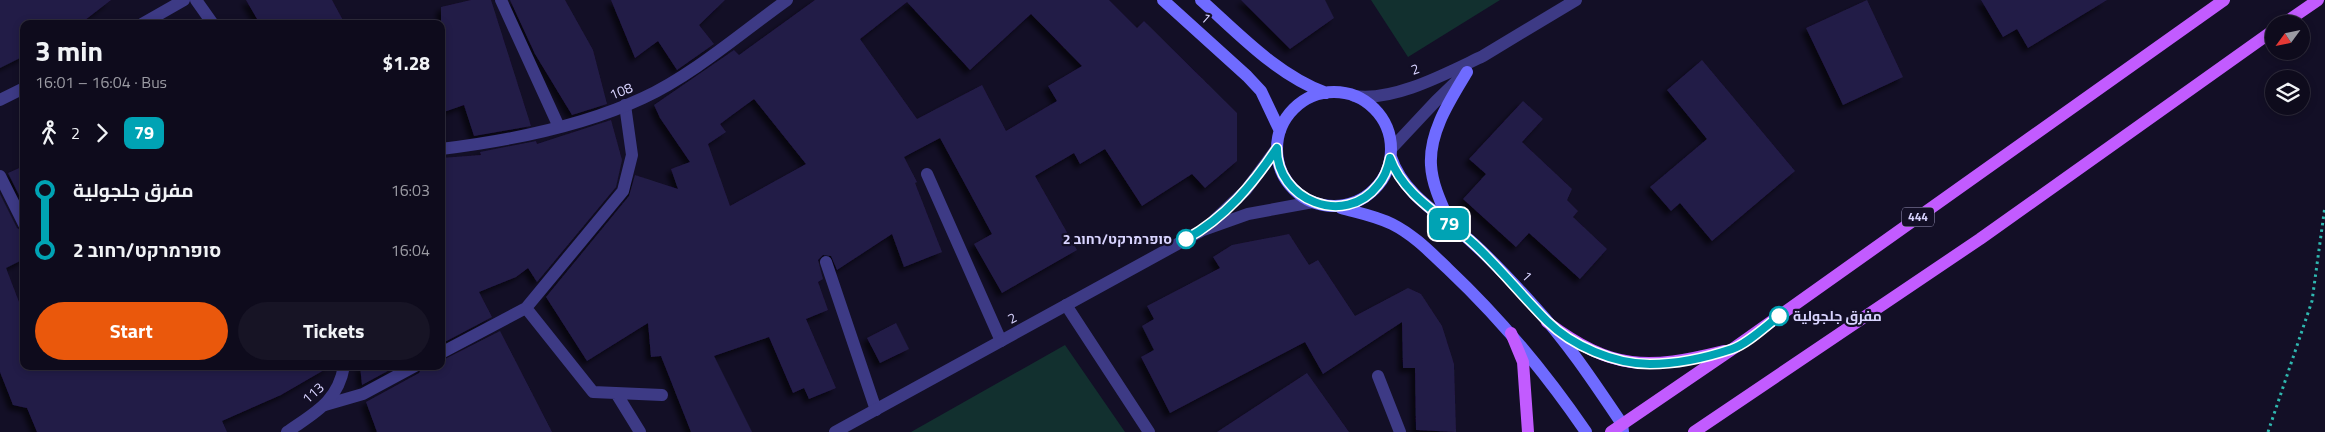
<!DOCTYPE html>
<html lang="en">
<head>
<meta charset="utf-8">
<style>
	body { margin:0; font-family:"Titillium Web",Cairo,Heebo,sans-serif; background:#171425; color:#f1f3f6; height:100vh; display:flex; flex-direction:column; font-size:19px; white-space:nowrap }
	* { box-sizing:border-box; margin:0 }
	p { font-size:16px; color:#9b9ba3 }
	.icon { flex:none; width:28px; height:28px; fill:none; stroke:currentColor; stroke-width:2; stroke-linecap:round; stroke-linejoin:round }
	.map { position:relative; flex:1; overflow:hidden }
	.side { position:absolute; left:20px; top:20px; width:425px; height:350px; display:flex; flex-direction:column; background:#0e0b1c; border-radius:10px; box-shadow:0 2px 8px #0003,0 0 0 1px #2e2b3b }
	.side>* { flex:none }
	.badge { padding:0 10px; border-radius:8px; font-size:18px; line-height:32px }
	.needle { width:32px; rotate:237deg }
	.fabs { position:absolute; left:2265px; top:15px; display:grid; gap:10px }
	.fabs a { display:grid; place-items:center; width:45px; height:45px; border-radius:50%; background:#0e0b1c; box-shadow:0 2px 8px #0003,0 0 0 1px #2e2b3b; font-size:25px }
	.map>.badge { position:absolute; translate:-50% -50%; box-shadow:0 0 0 2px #fff }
	.legs { display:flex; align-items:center; gap:8px; height:55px; padding:0 15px; font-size:16px }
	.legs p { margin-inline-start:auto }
	.headline { display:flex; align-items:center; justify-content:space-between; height:85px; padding:0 15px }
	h1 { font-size:28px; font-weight:700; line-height:38px }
	.action { display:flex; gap:10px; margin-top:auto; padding:10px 15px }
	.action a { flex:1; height:58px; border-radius:30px; background:#ea580c; color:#fff; font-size:20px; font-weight:700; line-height:58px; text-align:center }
	.action a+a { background:#171425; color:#f1f3f6 }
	ul { padding:0 15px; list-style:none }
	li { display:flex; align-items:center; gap:18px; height:60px; font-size:19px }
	li i { display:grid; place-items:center; width:8px; height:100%; margin:0 6px; background:currentColor }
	li i::after { content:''; width:12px; height:12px; margin:-6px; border:4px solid; border-radius:50%; background:#0e0b1c }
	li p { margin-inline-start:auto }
	li:first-child i { background:linear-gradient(#0000 50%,currentColor 0) }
	li:last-child i { background:linear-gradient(currentColor 50%,#0000 0) }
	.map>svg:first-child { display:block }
</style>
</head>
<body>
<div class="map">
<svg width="2325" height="432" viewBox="0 0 2325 432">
	<defs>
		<filter id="shadow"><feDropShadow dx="-4.5" dy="4.5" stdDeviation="2.5" flood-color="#0009"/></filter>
	</defs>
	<rect width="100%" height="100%" fill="#130f26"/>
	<path fill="#12302f" d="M 1371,0 L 1500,0 L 1408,57 Z
		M 1065,345 L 1125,432 L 911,432 Z"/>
	<path fill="#241b47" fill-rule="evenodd" filter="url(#shadow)" d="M 0,0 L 111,0 L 80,24 L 24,24 L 24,56 L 0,68 Z
		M 246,0 L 332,0 L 345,24 L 260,24 Z
		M 471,0 L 491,0 L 531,126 L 474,136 L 464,105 L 441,113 L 441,7 Z
		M 510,0 L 565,0 L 593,50 L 607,104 L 572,115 L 535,54 Z
		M 611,0 L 725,0 L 699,25 L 714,44 L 677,70 L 658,41 L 635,58 Z
		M 815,0 L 1109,0 L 1137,28 L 1144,21 L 1237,113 L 1237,161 L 1205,188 L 1192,174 L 1142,206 L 1105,149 L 1080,164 L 1074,153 L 1035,176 L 1077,250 L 1002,293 L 974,244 L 992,234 L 940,138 L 904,157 L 917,182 L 915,183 L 942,252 L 904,267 L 892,234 L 837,270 L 831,256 L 823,255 L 818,260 L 823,279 L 818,282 L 828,310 L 806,319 L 836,388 L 809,399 L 804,388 L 793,393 L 769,337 L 714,356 L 752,432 L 691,432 L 661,356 L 651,357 L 648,323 L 587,361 L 546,297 L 629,196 L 635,175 L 678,189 L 671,169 L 690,162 L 660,118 L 654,105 L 734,50 L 739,55 ZM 907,2 L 970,70 L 1031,14 L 1082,66 L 1048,86 L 1057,101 L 1006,131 L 982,85 L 917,119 L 860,39 ZM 754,99 L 806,164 L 730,206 L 708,144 L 726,132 L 720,124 Z
		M 1241,0 L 1325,0 L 1334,18 L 1290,49 Z
		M 1867,0 L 1903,77 L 1843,105 L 1806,28 Z
		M 1981,0 L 2107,0 L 2028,48 L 2017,29 L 2003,37 Z
		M 1702,60 L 1795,171 L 1712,241 L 1680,203 L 1671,211 L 1650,187 L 1707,139 L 1667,90 Z
		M 1523,101 L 1543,119 L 1522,142 L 1572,189 L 1567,200 L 1578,211 L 1573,217 L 1607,249 L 1580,279 L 1529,233 L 1516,247 L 1463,199 L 1486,174 L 1469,159 Z
		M 611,120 L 622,160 L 616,187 L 537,282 L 528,268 L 516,277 L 479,292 L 492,317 L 441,344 L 441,158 L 481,155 L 480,152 L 536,141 L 537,144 Z
		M 24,166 L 24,205 L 8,173 Z
		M 0,194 L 17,228 L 24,232 L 24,259 L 6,268 L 24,315 L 24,366 L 331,366 L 281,395 L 222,421 L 227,432 L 37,432 L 27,408 L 13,405 L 0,372 Z
		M 1289,234 L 1309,265 L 1318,260 L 1355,316 L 1408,288 L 1421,294 L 1442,326 L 1454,364 L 1456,432 L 1416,430 L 1415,368 L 1403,368 L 1402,322 L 1323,374 L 1305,342 L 1170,413 L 1141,357 L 1154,350 L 1142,326 L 1154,319 L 1147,306 L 1220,268 L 1213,257 L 1232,245 Z
		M 896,323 L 909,349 L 880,363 L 867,338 Z
		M 500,331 L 552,432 L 377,432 L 366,402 L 419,373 L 423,366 L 441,366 L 441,361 Z
		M 360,366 L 397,366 L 362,385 Z
		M 1307,373 L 1349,432 L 1217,432 Z"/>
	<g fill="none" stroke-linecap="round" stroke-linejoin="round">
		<path stroke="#2fb8b0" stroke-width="3" stroke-dasharray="2.5 4" stroke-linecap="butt" d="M 2268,432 L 2312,301 L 2325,206"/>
		<path stroke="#3d3a85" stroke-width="12" d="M 142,24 L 184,0
			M 0,100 L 24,88
			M 927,174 L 1001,341
			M 0,176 L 24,224
			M 826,262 L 876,410
			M 1066,305 L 1149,432
			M 526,308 L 593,392 L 662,395
			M 441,353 L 526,308 L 623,191 L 632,155 L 625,105
			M 1378,376 L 1400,432
			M 616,393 L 640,432
			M 325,405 L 363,394 L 415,366"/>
		<path stroke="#3d3a85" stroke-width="12" d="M 196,0 L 213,24
			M 501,0 L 559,127
			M 441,149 C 507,141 583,126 643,98 C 693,75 742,32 787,0
			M 287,432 C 314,413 338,402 344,366"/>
		<path stroke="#3d3a85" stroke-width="12" d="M 1354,96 C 1394,102 1447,73 1483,56 L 1576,0
			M 1391,149 L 1436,101 L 1463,75
			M 1209,225 L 1246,190 L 1277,148
			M 835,432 L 1203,230 L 1248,214 L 1313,202"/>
		<path stroke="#6f6bff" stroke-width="12" d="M 1163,0 L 1247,76 L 1261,91 L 1280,131
			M 1201,0 C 1239,34 1277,75 1326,93
			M1277 149a57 57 0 1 1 114 0a57 57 0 1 1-114 0Z
			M 1391,157 C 1404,197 1445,217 1474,244 C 1496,264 1516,286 1535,307 C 1568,343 1595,384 1622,424 L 1623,432
			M 1341,208 C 1359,213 1376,216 1392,224 C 1414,235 1431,253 1448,269 C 1501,319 1545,372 1586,432
			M 1450,223 C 1442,205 1432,185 1431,165 C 1429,131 1451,99 1467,72"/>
		<path stroke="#c25bff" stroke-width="12" d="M 2283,24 L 2318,0
			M 1547,322 C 1613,371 1647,370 1724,351
			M 1511,333 L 1523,362 L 1528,432
			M 1611,432 L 1734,348 L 2224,0
			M 1694,432 L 1980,239 L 2274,30"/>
	</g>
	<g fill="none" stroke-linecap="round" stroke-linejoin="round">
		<defs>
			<path id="line-1" d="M 1186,239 C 1225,218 1253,184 1277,148 C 1276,200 1345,228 1378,185 C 1385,177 1388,168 1390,158 C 1404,197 1445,217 1474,244 C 1500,268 1522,296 1547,321 C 1572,346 1615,364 1650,364 C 1676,364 1708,357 1732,349 C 1747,344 1766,326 1779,316"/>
		</defs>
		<use href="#line-1" stroke="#fff" stroke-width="11"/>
		<use href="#line-1" stroke="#00a3b4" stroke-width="8"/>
	</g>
	<g fill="#fff" stroke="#00a3b4" stroke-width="2.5">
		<circle cx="1186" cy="239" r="9"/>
		<circle cx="1779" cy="316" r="9"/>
	</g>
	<g text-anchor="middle" stroke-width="4.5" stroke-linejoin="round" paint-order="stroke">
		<rect fill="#130f26" stroke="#9e99be" stroke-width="1" x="1902" y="207.5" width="32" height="19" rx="4"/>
		<g font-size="12" font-weight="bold" fill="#d9d4ff">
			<text x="1918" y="221">444</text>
		</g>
		<g font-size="14" fill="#d9d4ff" stroke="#130f26">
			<text transform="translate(1206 18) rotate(42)" y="5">1</text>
			<text transform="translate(1415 69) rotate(-20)" y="5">2</text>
			<text transform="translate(621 91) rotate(-22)" y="5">108</text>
			<text transform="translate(1527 276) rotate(47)" y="5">1</text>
			<text transform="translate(1012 318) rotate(-29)" y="5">2</text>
			<text transform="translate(313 393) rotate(-42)" y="5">113</text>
		</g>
		<g font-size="14" font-weight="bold" fill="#d9d4ff" stroke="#130f26" text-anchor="end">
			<text x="1172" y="244">סופרמרקט/רחוב 2</text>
			<text x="1793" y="321" text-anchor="start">مفرق جلجولية</text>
		</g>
	</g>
</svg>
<div class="fabs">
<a><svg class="needle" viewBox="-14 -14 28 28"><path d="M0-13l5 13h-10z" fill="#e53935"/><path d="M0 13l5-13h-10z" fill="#9b9ba3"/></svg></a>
<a><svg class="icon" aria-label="layers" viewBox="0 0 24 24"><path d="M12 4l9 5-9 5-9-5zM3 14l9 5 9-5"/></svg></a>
</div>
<b class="badge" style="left:1449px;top:224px;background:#00a3b4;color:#fff">79</b>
<section class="side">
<div class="headline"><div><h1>3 min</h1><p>16:01 – 16:04 · Bus</p></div><b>$1.28</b></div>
<div class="legs"><svg class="icon" aria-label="walk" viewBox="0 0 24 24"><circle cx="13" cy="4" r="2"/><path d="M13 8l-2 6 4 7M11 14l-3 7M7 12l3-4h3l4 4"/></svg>2<svg class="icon" aria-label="forward" viewBox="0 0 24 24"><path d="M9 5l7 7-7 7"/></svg><b class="badge" style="background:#00a3b4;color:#fff">79</b></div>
<ul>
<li><i style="color:#00a3b4"></i><b>مفرق جلجولية</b><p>16:03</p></li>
<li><i style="color:#00a3b4"></i><b>סופרמרקט/רחוב 2</b><p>16:04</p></li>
</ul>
<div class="action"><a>Start</a><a>Tickets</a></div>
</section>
</div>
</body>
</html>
